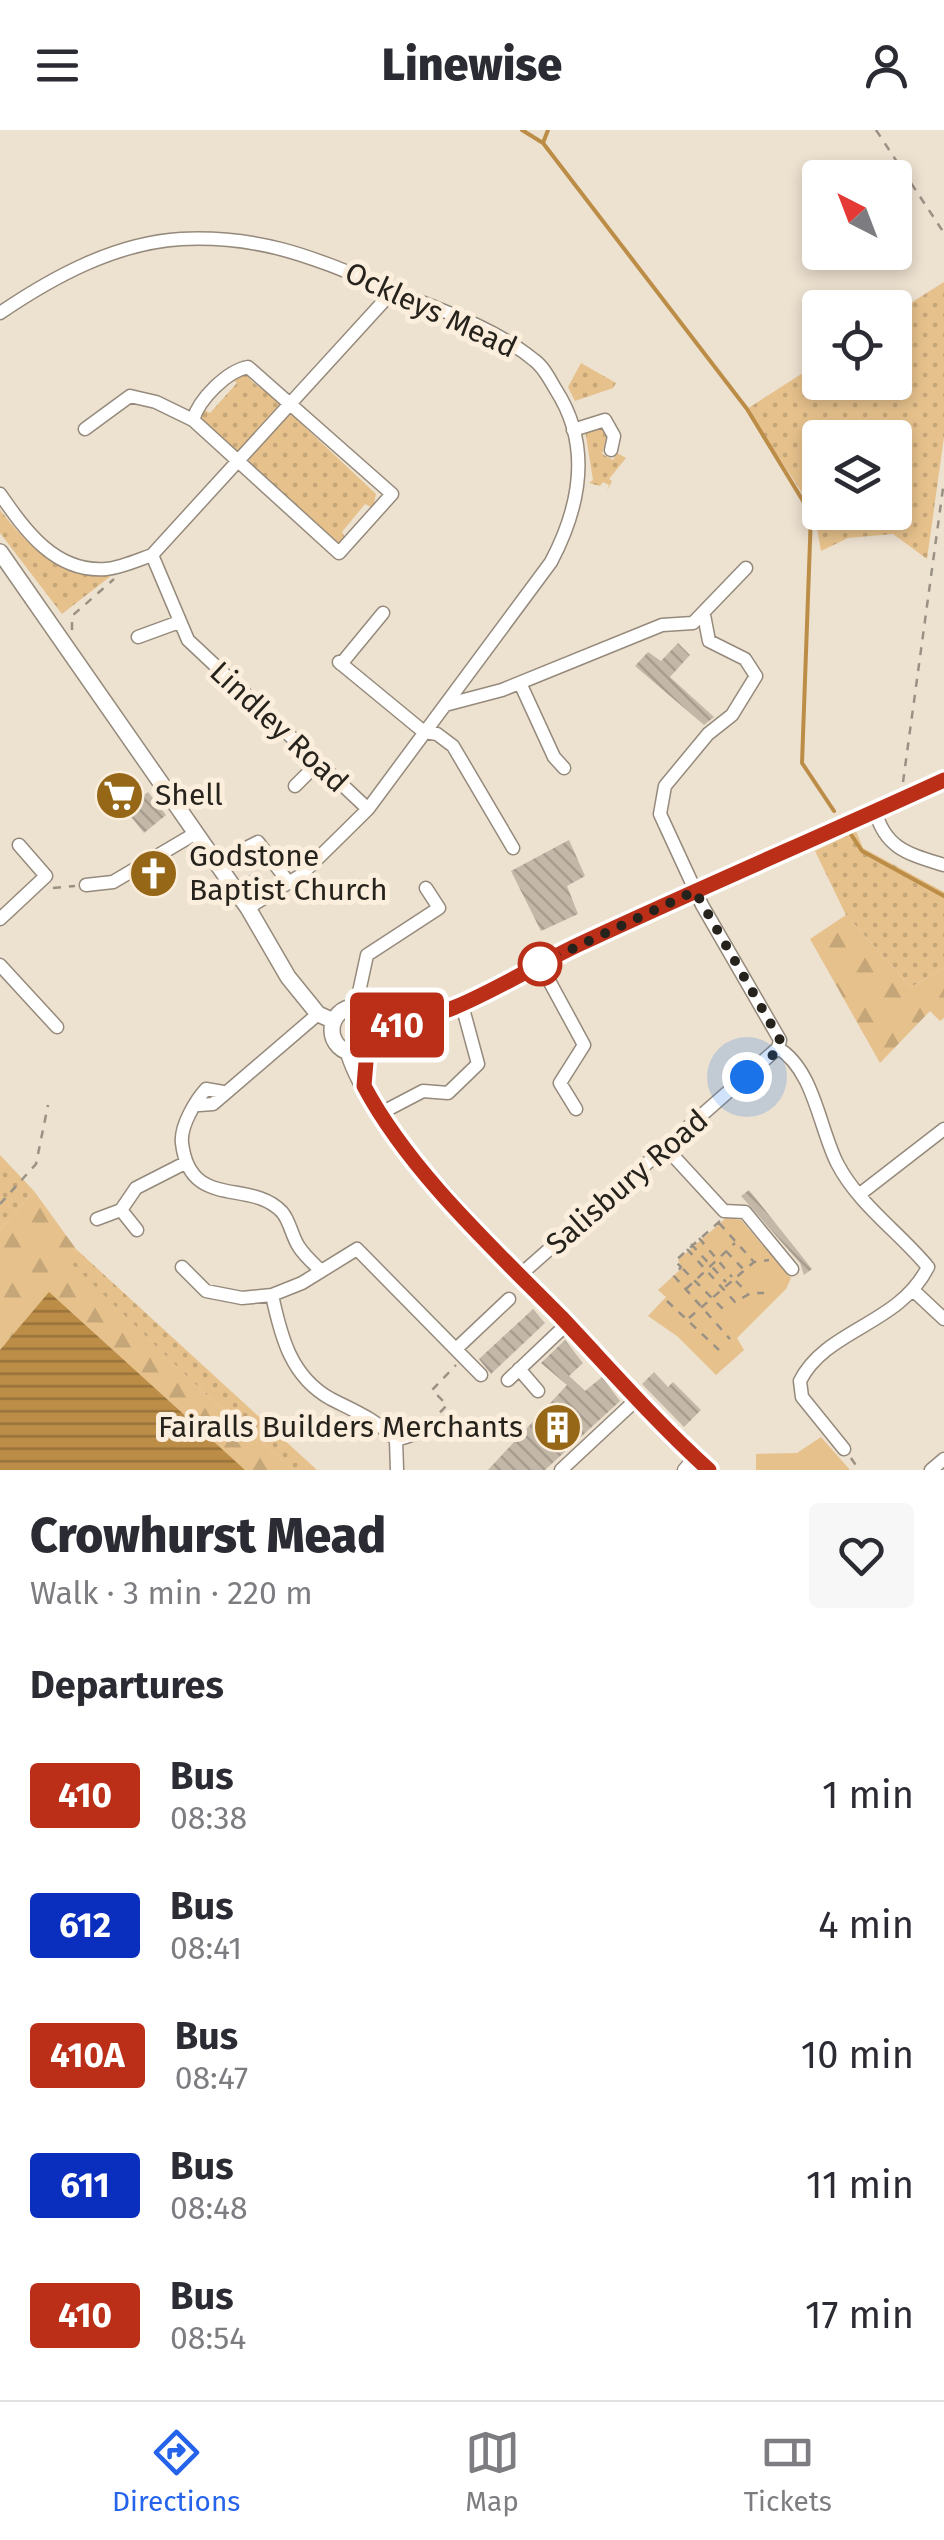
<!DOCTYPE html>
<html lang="en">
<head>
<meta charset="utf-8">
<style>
	body { margin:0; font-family:"Fira Sans",sans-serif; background:#f7f7f7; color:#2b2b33; height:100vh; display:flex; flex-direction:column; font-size:38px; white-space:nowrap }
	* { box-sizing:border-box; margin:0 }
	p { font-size:32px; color:#7c7c81 }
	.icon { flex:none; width:55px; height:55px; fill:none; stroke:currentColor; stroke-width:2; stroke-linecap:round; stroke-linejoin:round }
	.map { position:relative; height:1340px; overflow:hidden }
	.sheet { display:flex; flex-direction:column; background:#fff; flex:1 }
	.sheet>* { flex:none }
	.badge { padding:0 20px; border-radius:8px; font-size:35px; line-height:65px }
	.needle { width:65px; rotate:318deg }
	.fabs { position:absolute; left:802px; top:30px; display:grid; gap:20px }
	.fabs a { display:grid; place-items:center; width:110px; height:110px; border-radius:10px; background:#fff; box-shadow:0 5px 15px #0003; font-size:50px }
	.you { position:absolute; width:50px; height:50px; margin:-25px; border:8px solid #fff; border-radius:50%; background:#1a73e8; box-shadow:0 0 0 15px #1a73e833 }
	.map>.badge { position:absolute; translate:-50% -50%; box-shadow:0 0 0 5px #fff }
	h2 { padding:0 30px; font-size:38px; line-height:90px }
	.round { display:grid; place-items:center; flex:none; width:105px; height:105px; border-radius:10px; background:#f7f7f7 }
	.headline { display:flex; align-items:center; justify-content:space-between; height:170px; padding:0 30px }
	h1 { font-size:48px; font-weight:800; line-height:75px }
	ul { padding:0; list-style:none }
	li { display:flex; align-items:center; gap:30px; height:130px; padding:0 30px }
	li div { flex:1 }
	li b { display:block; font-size:38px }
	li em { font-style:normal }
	li .badge { min-width:110px; font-weight:700; text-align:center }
	header { display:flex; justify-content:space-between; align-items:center; height:130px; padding:0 30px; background:#fff; font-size:45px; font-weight:800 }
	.menu { display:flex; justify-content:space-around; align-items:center; height:140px; border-top:2px solid #e1e1e2; background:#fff; font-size:28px; color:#7c7c81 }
	.menu a { display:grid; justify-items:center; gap:5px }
	.menu .active { color:#2563eb }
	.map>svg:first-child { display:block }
</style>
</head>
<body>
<header><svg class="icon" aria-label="menu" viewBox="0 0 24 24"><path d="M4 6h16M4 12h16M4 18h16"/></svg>Linewise<svg class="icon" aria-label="person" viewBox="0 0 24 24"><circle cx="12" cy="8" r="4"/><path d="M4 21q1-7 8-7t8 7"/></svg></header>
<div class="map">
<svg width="944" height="1340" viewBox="0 0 944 1340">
	<defs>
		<pattern id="grass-dots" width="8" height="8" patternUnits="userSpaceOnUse" patternTransform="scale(2.5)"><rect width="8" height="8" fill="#e6c18c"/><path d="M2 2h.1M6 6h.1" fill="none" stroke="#c5a678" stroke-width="1.8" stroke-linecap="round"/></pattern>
		<pattern id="forest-firs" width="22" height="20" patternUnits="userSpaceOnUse" patternTransform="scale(2.5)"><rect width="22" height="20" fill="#e6c18c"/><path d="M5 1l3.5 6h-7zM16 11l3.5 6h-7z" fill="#c5a678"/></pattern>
		<pattern id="water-rules" width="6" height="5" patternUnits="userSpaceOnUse" patternTransform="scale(2.5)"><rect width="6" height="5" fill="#bc8d47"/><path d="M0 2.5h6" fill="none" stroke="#99733a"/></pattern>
		<pattern id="building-back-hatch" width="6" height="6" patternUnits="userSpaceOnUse" patternTransform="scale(2.5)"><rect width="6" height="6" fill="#c3b7a7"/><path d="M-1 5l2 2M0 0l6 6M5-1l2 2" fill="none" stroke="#a79d8f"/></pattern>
	</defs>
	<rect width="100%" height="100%" fill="#ede1d0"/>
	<path fill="url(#grass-dots)" fill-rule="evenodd" d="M 944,152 L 944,307 L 927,429 L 893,404 L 848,408 L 821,421 L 814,381 L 747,279 L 820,232 L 820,252 L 895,252 L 895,183 ZM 820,308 L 895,308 L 895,382 L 820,382 Z
		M 581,233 L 616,253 L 613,258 L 575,271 L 568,257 Z
		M 246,243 C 254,260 274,260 282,277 L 239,325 L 199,288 L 203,279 L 210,283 L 237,253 L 232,249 Z
		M 292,285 L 376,364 L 373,378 L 365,374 L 342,402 L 346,409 L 340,414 L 247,332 L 285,286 Z
		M 600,295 L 608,301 L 602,324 L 613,330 L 617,323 L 626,328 L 609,349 L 612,351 L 607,361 L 609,355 L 603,352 L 600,356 L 589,353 L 593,350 L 585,300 Z
		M 0,380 C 31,420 62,447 116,442 L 62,484 L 0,403 Z
		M 856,701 L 863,718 L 944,762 L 944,838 L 911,857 L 846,785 L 815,721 Z
		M 0,1025 L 34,1061 L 0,1100 Z
		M 76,1119 L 317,1340 L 294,1340 L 201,1260 L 69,1132 Z"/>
	<path fill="url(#forest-firs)" d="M 846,785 L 911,857 L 944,838 L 944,888 L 940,891 L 930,881 L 880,933 L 810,809 Z
		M 34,1061 L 76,1119 L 70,1132 L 201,1260 L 294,1340 L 0,1340 L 0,1100 Z"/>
	<path fill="#e6c18c" d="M 726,1088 L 741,1090 L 791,1148 L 786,1159 L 737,1208 L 744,1220 L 716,1245 L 677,1206 L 648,1186 L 666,1167 L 658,1160 L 682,1138 L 678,1130 Z
		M 821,1307 L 850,1340 L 756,1340 L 756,1324 L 797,1323 Z"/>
	<path fill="url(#water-rules)" d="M 49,1162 L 245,1340 L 0,1340 L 0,1220 Z"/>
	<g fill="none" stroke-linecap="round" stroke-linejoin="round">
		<path stroke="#bc8d47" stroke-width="4" d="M 522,0 L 543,13
			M 548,0 L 543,13 L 747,279 L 811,384 L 802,633 L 834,681
			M 850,703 L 862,721 L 944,766"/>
	</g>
	<path fill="url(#building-back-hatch)" d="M 678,513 L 690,525 L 670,547 L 714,587 L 704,595 L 635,536 L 648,522 L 661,531 Z
		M 125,651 L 139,669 L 148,662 L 166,685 L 144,703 L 121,674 L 111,682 L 101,670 Z
		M 569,710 L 585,746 L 567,756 L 578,784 L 541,801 L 511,741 Z
		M 749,1060 L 812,1139 L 804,1145 L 800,1133 L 741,1066 Z
		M 533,1179 L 545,1193 L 491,1244 L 479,1229 Z
		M 565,1210 L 583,1233 L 569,1246 L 585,1261 L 602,1247 L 620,1271 L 545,1340 L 488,1340 L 567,1255 L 541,1233 Z
		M 654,1242 L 668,1257 L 673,1252 L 701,1280 L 684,1297 L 642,1254 Z"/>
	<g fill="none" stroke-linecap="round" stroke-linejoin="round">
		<defs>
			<path id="minor" d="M 0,183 C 53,147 115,113 181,109 C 269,105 320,131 399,163 C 445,182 495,198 534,230 C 544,237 550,250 556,260 C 592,316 580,377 551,432 L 368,679
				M 248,237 L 392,364 L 339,423 L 193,290 C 199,269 227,241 248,237 Z
				M 85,299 L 130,266 L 156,272 L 193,290
				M 573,300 L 605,290 L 614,306 L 611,320
				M 0,364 C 25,400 55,443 106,439 C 120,438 138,430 152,425 L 393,161
				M 152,425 L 188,510 L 368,679 L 301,745 L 248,778
				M 138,507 L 179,492
				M 339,532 L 424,602 L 437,604 L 453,616 L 513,718
				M 341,534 L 383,483
				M 520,553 L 554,627 L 564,638
				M 445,575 L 502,560 L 662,495 L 693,493 L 746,438
				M 295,656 L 318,633
				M 875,680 C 885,719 909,724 944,735
				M 244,719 L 258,712 L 289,753
				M 86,755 L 113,752 L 196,703
				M 0,789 L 46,746 L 19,715
				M 540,834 L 584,915 L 560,953 L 576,979
				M 0,835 L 57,897
				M 356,876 L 367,825 L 439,778 L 426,758
				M 778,918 C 814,940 819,997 837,1033 C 858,1074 899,1102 928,1137 C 899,1195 826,1199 800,1251 L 802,1267 L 844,1319
				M 223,962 L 206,959 C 196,970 180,996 182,1013 C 190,1081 250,1048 282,1082 C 290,1091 292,1107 299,1117 C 304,1125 313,1133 320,1140
				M 199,975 L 213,974 L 318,884
				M 381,983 L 423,961 L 448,963 L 478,934 L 462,875
				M 666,1018 L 724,1081 L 745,1082 L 792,1139
				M 860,1064 L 944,999
				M 97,1089 L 121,1080
				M 137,1100 L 121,1080 L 136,1058 L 185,1033
				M 182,1137 L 206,1161 L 242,1168 L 272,1165 L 302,1153 L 357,1119 L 481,1245
				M 520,1145 L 778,918 L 780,910 L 702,775 L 660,684 L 665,656 L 708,604 L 732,585 L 756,546 L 745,529 L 709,511 L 704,485
				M 914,1161 L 944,1189
				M 272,1165 C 281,1207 291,1247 331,1269 C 357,1282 375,1289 396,1310 L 397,1340
				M 456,1219 L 509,1169
				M 519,1239 L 538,1261
				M 508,1250 L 567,1194
				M 396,1310 L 421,1302
				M 561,1340 L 636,1270
				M 684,1340 L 695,1327
				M 931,1340 L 944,1329"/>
			<path id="major" d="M 0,422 L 248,778 L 288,847 L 318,884 L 334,891
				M332 900a23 23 0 1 1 46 0a23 23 0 1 1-46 0Z
				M 378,897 C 453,890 515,845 582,813 C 701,757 824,705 944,650
				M 348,921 C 366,988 474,1097 524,1148
				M 633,1267 L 709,1340"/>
		</defs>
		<use href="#minor" stroke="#958a7b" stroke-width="15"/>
		<use href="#major" stroke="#958a7b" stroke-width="18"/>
		<path stroke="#9a9185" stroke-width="2.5" stroke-dasharray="8 8" stroke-linecap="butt" d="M 876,0 L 944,103
			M 72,500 L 72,486 L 114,449
			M 903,652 L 944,351
			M 243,749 L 251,746 L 263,752
			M 53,758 L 75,756
			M 0,1074 L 36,1034 L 48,975
			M 720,1091 L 675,1131 L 681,1137 L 674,1146 L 730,1209
			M 719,1093 L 754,1132
			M 699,1108 L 732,1147
			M 691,1114 L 726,1152
			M 687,1119 L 735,1172 L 751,1163 L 764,1163
			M 726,1121 L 744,1140
			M 683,1139 L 725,1181
			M 736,1151 L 747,1163
			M 686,1159 L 735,1113
			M 667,1171 L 719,1220
			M 689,1188 L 754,1132 L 769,1130
			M 429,1294 L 447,1275 L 432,1260 L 456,1235
			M 851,1328 L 859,1340"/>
		<use href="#minor" stroke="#fff" stroke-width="12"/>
		<use href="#major" stroke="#fff" stroke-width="15"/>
	</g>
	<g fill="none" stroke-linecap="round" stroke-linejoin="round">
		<defs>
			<path id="line" d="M 709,1340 C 656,1292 610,1239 561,1187 C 494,1119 409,1041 364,956 L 367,920 L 375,912 L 378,897 C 453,891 515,844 582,813 C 702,757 824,705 944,650"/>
		</defs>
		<use href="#line" stroke="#fff" stroke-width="22"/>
		<use href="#line" stroke="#bb2e18" stroke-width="15"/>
		<path stroke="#26221c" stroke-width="10" stroke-dasharray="0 18" d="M 540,834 L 695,761 L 780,910 L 774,924 L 747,947"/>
	</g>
	<defs>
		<symbol id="supermarket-disc" viewBox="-11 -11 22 22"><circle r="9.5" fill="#966716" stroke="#fbeedd"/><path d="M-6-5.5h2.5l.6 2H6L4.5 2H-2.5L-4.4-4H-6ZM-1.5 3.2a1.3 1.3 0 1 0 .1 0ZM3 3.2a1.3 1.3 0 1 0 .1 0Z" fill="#fff"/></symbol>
		<symbol id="church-disc" viewBox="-11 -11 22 22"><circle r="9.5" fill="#966716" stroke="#fbeedd"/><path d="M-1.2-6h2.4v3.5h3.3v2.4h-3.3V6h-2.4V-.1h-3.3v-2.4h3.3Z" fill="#fff"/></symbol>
		<symbol id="building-disc" viewBox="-11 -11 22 22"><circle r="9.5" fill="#966716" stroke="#fbeedd"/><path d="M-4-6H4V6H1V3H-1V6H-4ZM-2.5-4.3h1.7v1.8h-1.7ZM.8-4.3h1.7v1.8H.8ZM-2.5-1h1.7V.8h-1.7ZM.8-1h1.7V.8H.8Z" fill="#fff"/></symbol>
	</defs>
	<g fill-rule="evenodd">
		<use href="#supermarket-disc" x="92" y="638" width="55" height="55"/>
		<use href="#church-disc" x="126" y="716" width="55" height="55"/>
		<use href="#building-disc" x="530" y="1270" width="55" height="55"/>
	</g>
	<circle fill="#fff" stroke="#bb2e18" stroke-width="5" cx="540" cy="834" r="20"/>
	<g text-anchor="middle" stroke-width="10" stroke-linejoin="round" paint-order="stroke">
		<g font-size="30" fill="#26221c" stroke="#fbeedd">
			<text transform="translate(431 180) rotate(25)" y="10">Ockleys Mead</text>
			<text transform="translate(279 597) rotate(43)" y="10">Lindley Road</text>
			<text transform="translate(627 1052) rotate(-41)" y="10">Salisbury Road</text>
		</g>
		<g font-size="30" fill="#26221c" stroke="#fbeedd" text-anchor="start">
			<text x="155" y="675">Shell</text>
			<text x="189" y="736">Godstone<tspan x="189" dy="34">Baptist Church</tspan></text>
			<text x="523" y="1307" text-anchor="end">Fairalls Builders Merchants</text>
		</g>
	</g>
</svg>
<div class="fabs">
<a><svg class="needle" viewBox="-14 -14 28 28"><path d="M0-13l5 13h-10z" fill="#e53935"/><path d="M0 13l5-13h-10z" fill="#7c7c81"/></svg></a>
<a><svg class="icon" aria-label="locate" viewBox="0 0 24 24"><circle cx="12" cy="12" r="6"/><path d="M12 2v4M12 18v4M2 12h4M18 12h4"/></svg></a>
<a><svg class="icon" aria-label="layers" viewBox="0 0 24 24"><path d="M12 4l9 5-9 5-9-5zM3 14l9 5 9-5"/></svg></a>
</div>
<div class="you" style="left:747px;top:947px"></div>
<b class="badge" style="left:397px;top:895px;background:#bb2e18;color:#fff">410</b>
</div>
<section class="sheet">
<div class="headline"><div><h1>Crowhurst Mead</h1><p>Walk · 3 min · 220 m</p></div><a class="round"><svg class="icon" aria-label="heart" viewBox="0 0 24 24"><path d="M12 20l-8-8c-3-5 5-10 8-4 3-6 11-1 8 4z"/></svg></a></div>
<h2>Departures</h2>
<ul>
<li><span class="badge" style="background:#bb2e18;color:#fff">410</span><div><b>Bus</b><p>08:38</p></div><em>1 min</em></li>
<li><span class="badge" style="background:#0a2ebe;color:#fff">612</span><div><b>Bus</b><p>08:41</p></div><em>4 min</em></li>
<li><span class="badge" style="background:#bb2e18;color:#fff">410A</span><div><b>Bus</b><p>08:47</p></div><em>10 min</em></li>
<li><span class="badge" style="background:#0a2ebe;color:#fff">611</span><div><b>Bus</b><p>08:48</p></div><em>11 min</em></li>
<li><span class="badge" style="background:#bb2e18;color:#fff">410</span><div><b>Bus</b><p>08:54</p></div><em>17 min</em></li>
</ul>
</section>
<nav class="menu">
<a class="active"><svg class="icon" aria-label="directions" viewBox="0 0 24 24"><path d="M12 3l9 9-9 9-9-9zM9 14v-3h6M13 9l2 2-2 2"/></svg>Directions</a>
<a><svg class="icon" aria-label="map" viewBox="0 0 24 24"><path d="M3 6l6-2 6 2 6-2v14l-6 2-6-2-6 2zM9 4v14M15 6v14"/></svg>Map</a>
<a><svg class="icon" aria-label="tickets" viewBox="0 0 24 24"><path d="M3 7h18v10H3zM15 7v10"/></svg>Tickets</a>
</nav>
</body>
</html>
